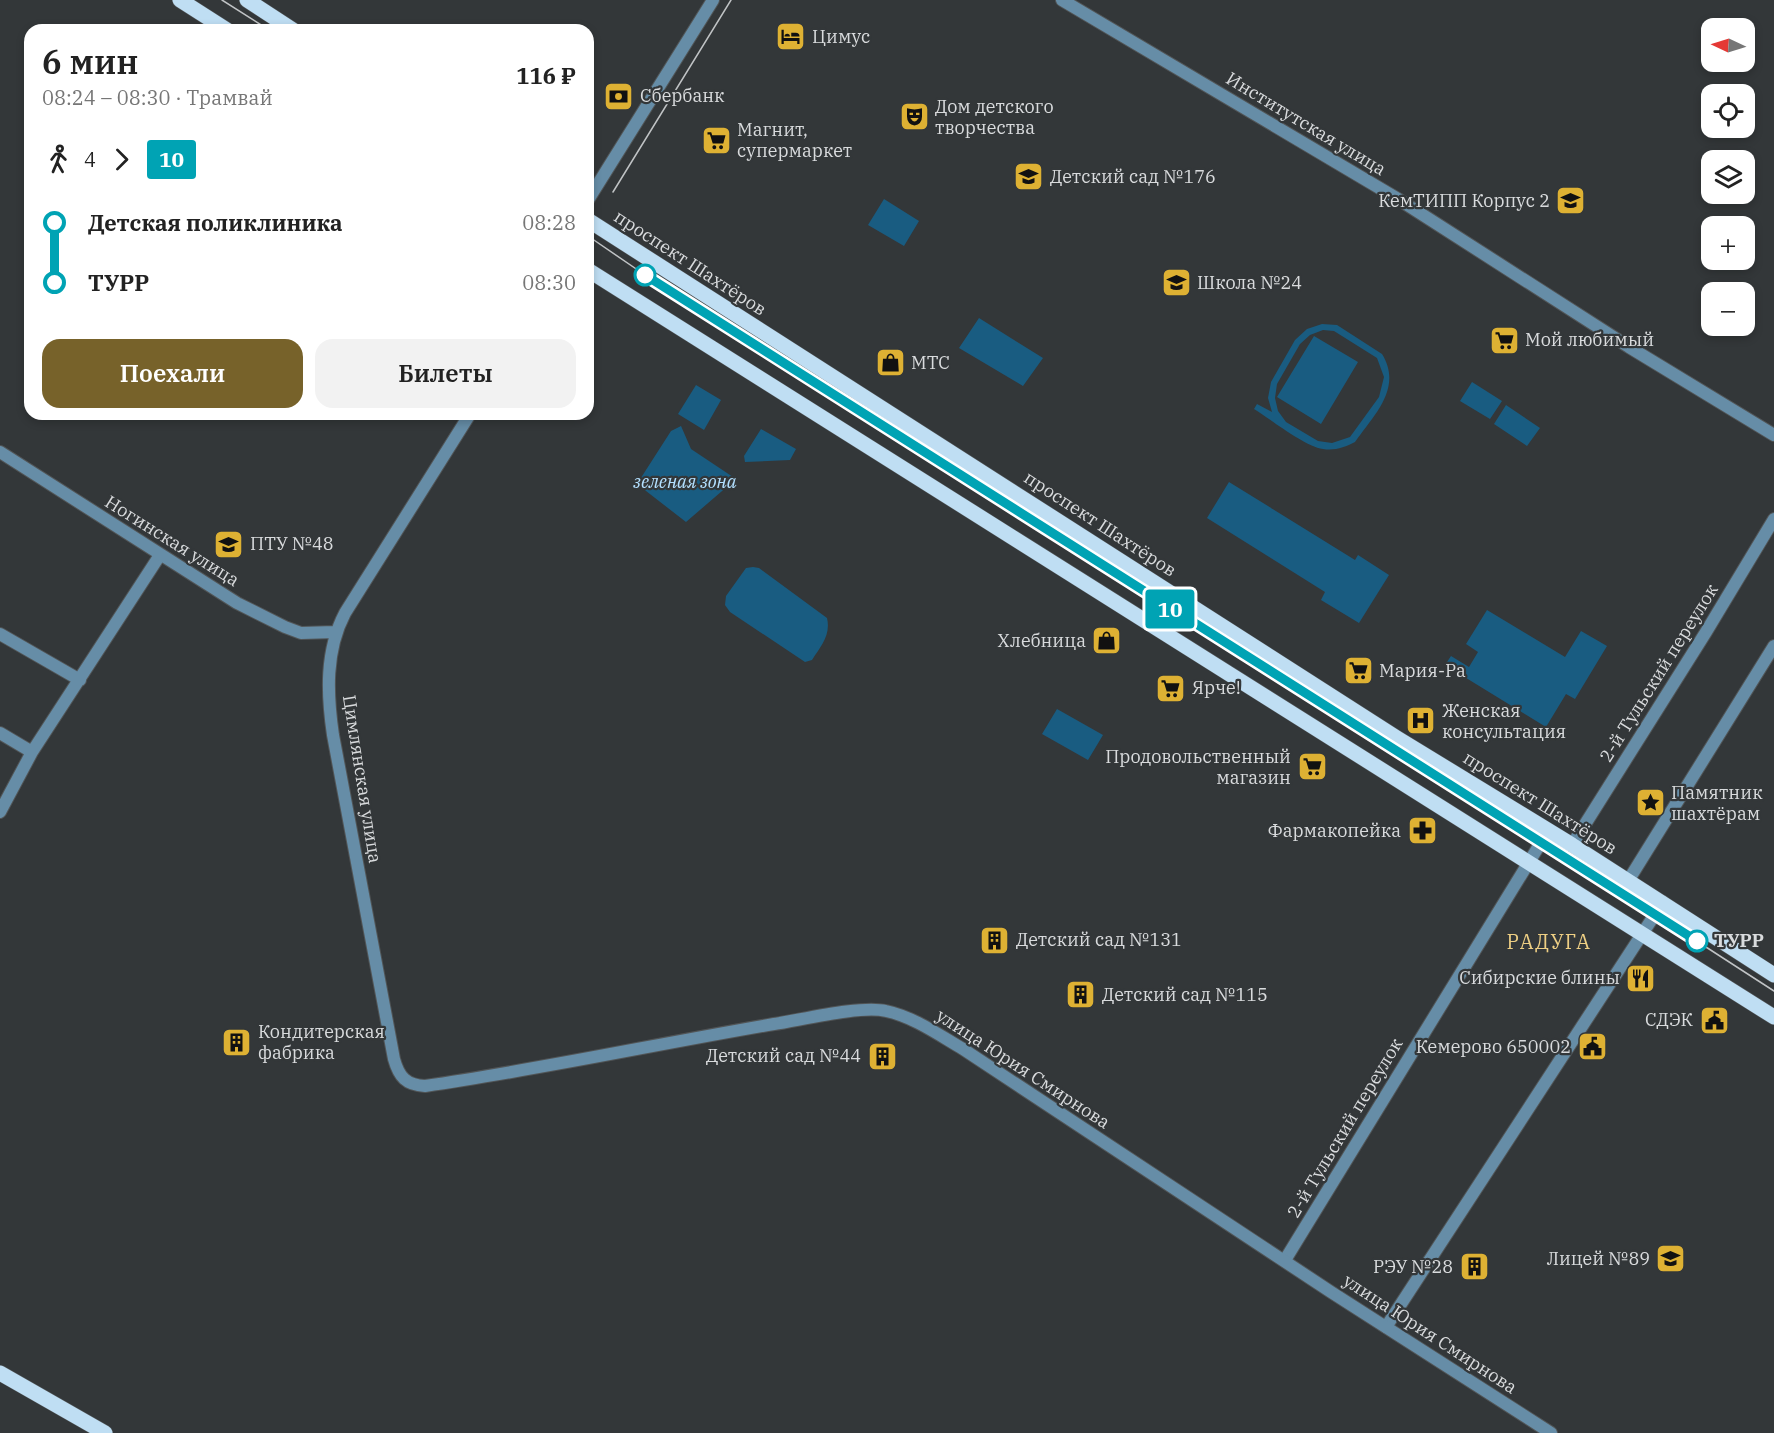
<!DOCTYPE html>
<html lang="ru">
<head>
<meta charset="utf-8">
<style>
	body { margin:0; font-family:"IBM Plex Serif",serif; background:#f2f2f2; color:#222; height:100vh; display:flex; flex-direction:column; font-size:22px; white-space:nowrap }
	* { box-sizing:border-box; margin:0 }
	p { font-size:20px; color:#767676 }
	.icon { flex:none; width:33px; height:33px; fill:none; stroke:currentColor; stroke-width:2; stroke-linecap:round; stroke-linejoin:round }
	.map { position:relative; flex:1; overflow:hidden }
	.drawer { position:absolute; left:24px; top:24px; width:570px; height:396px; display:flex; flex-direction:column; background:#fff; border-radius:18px; box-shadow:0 3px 9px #0003 }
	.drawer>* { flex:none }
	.badge { padding:0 12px; border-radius:4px; font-size:21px; line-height:39px }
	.needle { width:39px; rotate:274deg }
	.controls { position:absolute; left:1701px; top:18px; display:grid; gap:12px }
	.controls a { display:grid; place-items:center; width:54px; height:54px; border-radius:12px; background:#fff; box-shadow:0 3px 9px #0003; font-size:30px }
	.map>.badge { position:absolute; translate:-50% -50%; box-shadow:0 0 0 3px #fff }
	.legs { display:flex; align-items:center; gap:9px; height:66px; padding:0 18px; font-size:20px }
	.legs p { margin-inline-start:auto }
	.summary { display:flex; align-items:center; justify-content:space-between; height:102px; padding:0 18px }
	h1 { font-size:33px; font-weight:600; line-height:45px }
	.cta { display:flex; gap:12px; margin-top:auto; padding:12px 18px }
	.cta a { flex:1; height:69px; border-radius:18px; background:#77622a; color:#fff; font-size:24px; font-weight:600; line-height:69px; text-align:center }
	.cta a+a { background:#f2f2f2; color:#222 }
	ul { padding:0 18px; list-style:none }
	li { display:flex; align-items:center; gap:21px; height:60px; font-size:22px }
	li i { display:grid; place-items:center; width:9px; height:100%; margin:0 8px; background:currentColor }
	li i::after { content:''; width:15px; height:15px; margin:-8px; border:4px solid; border-radius:50%; background:#fff }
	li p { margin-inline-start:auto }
	li:first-child i { background:linear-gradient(#0000 50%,currentColor 0) }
	li:last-child i { background:linear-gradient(currentColor 50%,#0000 0) }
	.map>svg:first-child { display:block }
</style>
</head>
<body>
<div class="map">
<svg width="1774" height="1433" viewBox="0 0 1774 1433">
	<rect width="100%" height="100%" fill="#333739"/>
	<path fill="#195c81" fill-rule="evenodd" d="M 884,199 L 919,221 L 904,246 L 868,225 Z
		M 979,318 L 1043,358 L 1023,386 L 959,348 Z
		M 1322,324 L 1337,325 L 1382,354 C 1403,388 1374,415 1355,442 C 1345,447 1335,451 1323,449 C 1304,446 1272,420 1254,409 L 1257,404 L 1272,412 L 1268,398 L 1271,382 L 1295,340 L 1307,329 ZM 1323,330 L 1334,331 L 1377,358 L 1384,377 L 1379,397 L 1350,437 L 1332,443 L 1318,441 L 1286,422 L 1278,411 L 1275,398 L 1277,384 L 1300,344 L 1310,335 Z
		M 1314,336 L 1358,362 L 1321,424 L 1277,397 Z
		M 1472,382 L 1502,401 L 1490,419 L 1460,401 Z
		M 696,385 L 721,400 L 704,430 L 678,414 Z
		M 1506,405 L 1540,428 L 1527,446 L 1494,424 Z
		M 681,426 L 691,449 L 736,479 L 686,522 L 637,484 L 671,431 Z
		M 761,429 L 796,449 L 790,460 L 745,462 L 744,456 Z
		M 1229,482 L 1355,560 L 1358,555 L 1389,575 L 1359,623 L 1321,600 L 1325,592 L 1207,518 Z
		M 753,567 L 759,568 L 827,618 C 831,635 821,646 812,660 L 805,662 L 730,612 L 725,605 L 726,596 L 746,568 Z
		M 1487,610 L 1565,657 L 1581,631 L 1607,646 L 1575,699 L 1566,694 L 1546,727 L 1445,665 L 1451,656 L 1469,667 L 1478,652 L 1466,644 Z
		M 1057,709 L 1103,735 L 1088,760 L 1042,734 Z"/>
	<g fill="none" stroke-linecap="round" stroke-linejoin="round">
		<defs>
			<path id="minor" d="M 1062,0 L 1398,199 L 1629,347 L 1774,435
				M 0,634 L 80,680
				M 0,733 L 32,752
				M 0,812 L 32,752 L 160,555
				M 1572,845 L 1706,632 L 1774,519
				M 1628,881 L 1774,646
				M 1285,1260 L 1548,831
				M 1386,1327 L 1663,902"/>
			<path id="tertiary" d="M 588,200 L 713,0
				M 470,414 L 345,613 C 325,651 327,694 333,735 L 394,1059 C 399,1077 406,1085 425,1086 C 542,1069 657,1044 774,1024 C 801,1020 861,1005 886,1011 C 914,1017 939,1035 963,1049 L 1331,1292 L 1551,1433
				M 0,452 L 237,603 L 285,627 L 301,633 L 335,632"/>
			<path id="primary" d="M 180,0 L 227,30
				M 247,0 L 293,30
				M 588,220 L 1397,738 L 1572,845 L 1774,975
				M 588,270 L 1774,1017
				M 0,1373 L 105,1433"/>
		</defs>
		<use href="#minor" stroke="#515557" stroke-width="14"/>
		<use href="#tertiary" stroke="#515557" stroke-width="14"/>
		<use href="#primary" stroke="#515557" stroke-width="16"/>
		<use href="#minor" stroke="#668da7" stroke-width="12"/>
		<use href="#tertiary" stroke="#668da7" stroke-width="12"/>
		<use href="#primary" stroke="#bfdef3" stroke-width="15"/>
		<path stroke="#c0c3c5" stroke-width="1.5" d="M 222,0 L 269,30
			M 613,192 L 731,0
			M 588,236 L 645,275 L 1280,679 L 1542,841 L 1774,991"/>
	</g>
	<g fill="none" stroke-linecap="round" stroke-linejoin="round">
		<defs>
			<path id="line-1" d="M 645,275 L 1697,941"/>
		</defs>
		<use href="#line-1" stroke="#fff" stroke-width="14"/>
		<use href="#line-1" stroke="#00a3b4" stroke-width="9"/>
	</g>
	<defs>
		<symbol id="hotel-square" viewBox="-11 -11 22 22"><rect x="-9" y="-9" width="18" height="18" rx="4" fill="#deb133" stroke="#333739"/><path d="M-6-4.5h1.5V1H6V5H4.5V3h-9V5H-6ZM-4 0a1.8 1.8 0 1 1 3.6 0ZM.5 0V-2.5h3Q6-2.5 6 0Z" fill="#111"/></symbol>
		<symbol id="bank-square" viewBox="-11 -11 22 22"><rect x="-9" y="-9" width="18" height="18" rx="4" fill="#deb133" stroke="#333739"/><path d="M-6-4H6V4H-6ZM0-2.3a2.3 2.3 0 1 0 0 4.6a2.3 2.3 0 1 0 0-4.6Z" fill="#111"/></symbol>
		<symbol id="theatre-square" viewBox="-11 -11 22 22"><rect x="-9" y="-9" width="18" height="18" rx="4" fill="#deb133" stroke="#333739"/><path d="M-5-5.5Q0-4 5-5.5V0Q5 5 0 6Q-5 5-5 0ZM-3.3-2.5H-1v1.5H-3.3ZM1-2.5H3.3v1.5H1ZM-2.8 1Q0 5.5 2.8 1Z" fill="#111"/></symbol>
		<symbol id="supermarket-square" viewBox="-11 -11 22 22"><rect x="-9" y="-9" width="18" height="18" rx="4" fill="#deb133" stroke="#333739"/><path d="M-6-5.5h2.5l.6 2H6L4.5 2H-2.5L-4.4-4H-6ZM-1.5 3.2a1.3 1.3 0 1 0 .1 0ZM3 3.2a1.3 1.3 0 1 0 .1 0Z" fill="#111"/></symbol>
		<symbol id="school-square" viewBox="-11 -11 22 22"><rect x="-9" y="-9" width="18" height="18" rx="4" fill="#deb133" stroke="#333739"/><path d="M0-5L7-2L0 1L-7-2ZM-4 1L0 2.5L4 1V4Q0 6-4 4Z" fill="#111"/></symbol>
		<symbol id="university-square" viewBox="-11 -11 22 22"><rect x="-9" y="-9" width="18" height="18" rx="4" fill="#deb133" stroke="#333739"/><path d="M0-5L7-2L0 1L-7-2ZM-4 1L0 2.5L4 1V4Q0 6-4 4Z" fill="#111"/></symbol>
		<symbol id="shop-square" viewBox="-11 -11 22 22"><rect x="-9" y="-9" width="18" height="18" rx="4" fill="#deb133" stroke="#333739"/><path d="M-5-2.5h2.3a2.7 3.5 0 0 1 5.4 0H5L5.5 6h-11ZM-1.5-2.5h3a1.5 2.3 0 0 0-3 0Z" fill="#111"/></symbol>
		<symbol id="hospital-square" viewBox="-11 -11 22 22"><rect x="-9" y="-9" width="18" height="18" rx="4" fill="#deb133" stroke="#333739"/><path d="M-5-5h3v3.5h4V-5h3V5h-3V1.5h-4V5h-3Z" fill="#111"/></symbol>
		<symbol id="sight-square" viewBox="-11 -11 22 22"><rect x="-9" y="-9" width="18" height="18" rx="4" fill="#deb133" stroke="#333739"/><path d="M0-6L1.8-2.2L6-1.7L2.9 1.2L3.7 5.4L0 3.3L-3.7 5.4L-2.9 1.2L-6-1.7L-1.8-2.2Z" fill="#111"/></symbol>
		<symbol id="pharmacy-square" viewBox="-11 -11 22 22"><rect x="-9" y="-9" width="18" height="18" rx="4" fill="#deb133" stroke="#333739"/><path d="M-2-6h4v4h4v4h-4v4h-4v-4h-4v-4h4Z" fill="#111"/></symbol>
		<symbol id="building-square" viewBox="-11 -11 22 22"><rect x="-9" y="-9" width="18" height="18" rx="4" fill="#deb133" stroke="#333739"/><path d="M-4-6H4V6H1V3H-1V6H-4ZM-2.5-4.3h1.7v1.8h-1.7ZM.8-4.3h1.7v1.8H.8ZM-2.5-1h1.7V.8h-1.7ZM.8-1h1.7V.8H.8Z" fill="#111"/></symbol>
		<symbol id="restaurant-square" viewBox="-11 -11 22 22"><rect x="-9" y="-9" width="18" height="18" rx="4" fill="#deb133" stroke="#333739"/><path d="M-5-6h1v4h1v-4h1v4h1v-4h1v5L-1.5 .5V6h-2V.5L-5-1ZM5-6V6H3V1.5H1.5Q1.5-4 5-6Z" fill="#111"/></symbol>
		<symbol id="civic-square" viewBox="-11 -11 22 22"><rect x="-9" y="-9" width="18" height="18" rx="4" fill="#deb133" stroke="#333739"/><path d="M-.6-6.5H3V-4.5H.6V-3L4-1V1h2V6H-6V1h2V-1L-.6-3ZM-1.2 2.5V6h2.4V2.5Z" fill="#111"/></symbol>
	</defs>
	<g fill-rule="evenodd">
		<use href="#hotel-square" x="774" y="20" width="33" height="33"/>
		<use href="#bank-square" x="602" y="80" width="33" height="33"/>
		<use href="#theatre-square" x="898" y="100" width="33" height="33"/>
		<use href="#supermarket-square" x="700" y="124" width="33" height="33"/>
		<use href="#school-square" x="1012" y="160" width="33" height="33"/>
		<use href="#university-square" x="1554" y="184" width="33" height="33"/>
		<use href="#school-square" x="1160" y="266" width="33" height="33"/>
		<use href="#supermarket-square" x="1488" y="324" width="33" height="33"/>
		<use href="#shop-square" x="874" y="346" width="33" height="33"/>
		<use href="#university-square" x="212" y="528" width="33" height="33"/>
		<use href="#shop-square" x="1090" y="624" width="33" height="33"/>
		<use href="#supermarket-square" x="1342" y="654" width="33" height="33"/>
		<use href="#supermarket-square" x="1154" y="672" width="33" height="33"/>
		<use href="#hospital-square" x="1404" y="704" width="33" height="33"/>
		<use href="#supermarket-square" x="1296" y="750" width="33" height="33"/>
		<use href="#sight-square" x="1634" y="786" width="33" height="33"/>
		<use href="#pharmacy-square" x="1406" y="814" width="33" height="33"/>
		<use href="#building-square" x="978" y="924" width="33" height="33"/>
		<use href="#restaurant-square" x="1624" y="962" width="33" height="33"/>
		<use href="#building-square" x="1064" y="978" width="33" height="33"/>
		<use href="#civic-square" x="1698" y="1004" width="33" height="33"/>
		<use href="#building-square" x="220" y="1026" width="33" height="33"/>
		<use href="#civic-square" x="1576" y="1030" width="33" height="33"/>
		<use href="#building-square" x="866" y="1040" width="33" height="33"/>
		<use href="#school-square" x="1654" y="1242" width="33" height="33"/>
		<use href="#building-square" x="1458" y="1250" width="33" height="33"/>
	</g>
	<g fill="#fff" stroke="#00a3b4" stroke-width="3">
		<circle cx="645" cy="275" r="10"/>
		<circle cx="1697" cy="941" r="10"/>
	</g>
	<g text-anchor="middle" stroke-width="4.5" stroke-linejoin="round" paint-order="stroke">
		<g font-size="18" fill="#d9dbdd" stroke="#333739" text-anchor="start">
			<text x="812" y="43">Цимус</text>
			<text x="640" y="102">Сбербанк</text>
			<text x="935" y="113">Дом детского<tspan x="935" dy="21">творчества</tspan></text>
			<text x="737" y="136">Магнит,<tspan x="737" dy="21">супермаркет</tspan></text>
			<text x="1050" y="183">Детский сад №176</text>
			<text x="1550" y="207" text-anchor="end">КемТИПП Корпус 2</text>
			<text x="1197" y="289">Школа №24</text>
			<text x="1525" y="346">Мой любимый</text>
			<text x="911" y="369">МТС</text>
			<text x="250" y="550">ПТУ №48</text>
			<text x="1086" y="647" text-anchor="end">Хлебница</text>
			<text x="1379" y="677">Мария-Ра</text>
			<text x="1192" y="694">Ярче!</text>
			<text x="1442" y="717">Женская<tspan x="1442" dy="21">консультация</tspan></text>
			<text x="1291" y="763" text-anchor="end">Продовольственный<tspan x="1291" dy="21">магазин</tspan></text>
			<text x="1671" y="799">Памятник<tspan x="1671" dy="21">шахтёрам</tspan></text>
			<text x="1401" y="837" text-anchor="end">Фармакопейка</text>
			<text x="1016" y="946">Детский сад №131</text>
			<text x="1620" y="984" text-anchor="end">Сибирские блины</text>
			<text x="1102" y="1001">Детский сад №115</text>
			<text x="1693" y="1026" text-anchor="end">СДЭК</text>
			<text x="258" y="1038">Кондитерская<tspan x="258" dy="21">фабрика</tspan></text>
			<text x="1571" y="1053" text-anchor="end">Кемерово 650002</text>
			<text x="861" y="1062" text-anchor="end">Детский сад №44</text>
			<text x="1650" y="1265" text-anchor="end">Лицей №89</text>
			<text x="1453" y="1273" text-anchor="end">РЭУ №28</text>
		</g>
		<g font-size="18" fill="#d9dbdd" stroke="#333739">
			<text transform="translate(1306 124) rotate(31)" y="6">Институтская улица</text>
			<text transform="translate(690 263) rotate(33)" y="6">проспект Шахтёров</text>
			<text transform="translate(1100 524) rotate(33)" y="6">проспект Шахтёров</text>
			<text transform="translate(172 541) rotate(32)" y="6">Ногинская улица</text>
			<text transform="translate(1659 673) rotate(-58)" y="6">2-й Тульский переулок</text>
			<text transform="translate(362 779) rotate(81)" y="6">Цимлянская улица</text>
			<text transform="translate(1540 803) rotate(32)" y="6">проспект Шахтёров</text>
			<text transform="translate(1023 1069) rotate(33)" y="6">улица Юрия Смирнова</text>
			<text transform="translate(1345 1128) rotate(-59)" y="6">2-й Тульский переулок</text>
			<text transform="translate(1430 1334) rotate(33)" y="6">улица Юрия Смирнова</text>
		</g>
		<g font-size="18" font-style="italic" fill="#b3e0ff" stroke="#333739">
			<text x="685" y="488">зеленая зона</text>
		</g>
		<g font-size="18" font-weight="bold" fill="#d9dbdd" stroke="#333739" text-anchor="start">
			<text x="1714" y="947">ТУРР</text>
		</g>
		<g font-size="20" letter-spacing="1.5" fill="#eecf84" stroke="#333739">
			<text x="1549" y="949">РАДУГА</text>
		</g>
	</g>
</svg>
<div class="controls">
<a><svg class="needle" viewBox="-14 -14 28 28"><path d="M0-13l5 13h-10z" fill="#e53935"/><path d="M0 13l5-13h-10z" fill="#767676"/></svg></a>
<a><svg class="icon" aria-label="locate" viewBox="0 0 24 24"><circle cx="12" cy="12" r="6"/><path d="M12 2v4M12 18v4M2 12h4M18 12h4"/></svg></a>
<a><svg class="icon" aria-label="layers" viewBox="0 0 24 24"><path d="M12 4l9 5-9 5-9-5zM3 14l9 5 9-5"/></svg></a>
<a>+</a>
<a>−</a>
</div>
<b class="badge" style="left:1170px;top:609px;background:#00a3b4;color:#fff">10</b>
<section class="drawer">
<div class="summary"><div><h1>6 мин</h1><p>08:24 – 08:30 · Трамвай</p></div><b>116 ₽</b></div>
<div class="legs"><svg class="icon" aria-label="walk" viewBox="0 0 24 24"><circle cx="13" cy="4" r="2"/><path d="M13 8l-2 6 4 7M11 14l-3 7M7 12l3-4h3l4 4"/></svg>4<svg class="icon" aria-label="forward" viewBox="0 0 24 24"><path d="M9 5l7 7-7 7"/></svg><b class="badge" style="background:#00a3b4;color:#fff">10</b></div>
<ul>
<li><i style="color:#00a3b4"></i><b>Детская поликлиника</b><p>08:28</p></li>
<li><i style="color:#00a3b4"></i><b>ТУРР</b><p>08:30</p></li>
</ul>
<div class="cta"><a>Поехали</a><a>Билеты</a></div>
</section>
</div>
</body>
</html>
